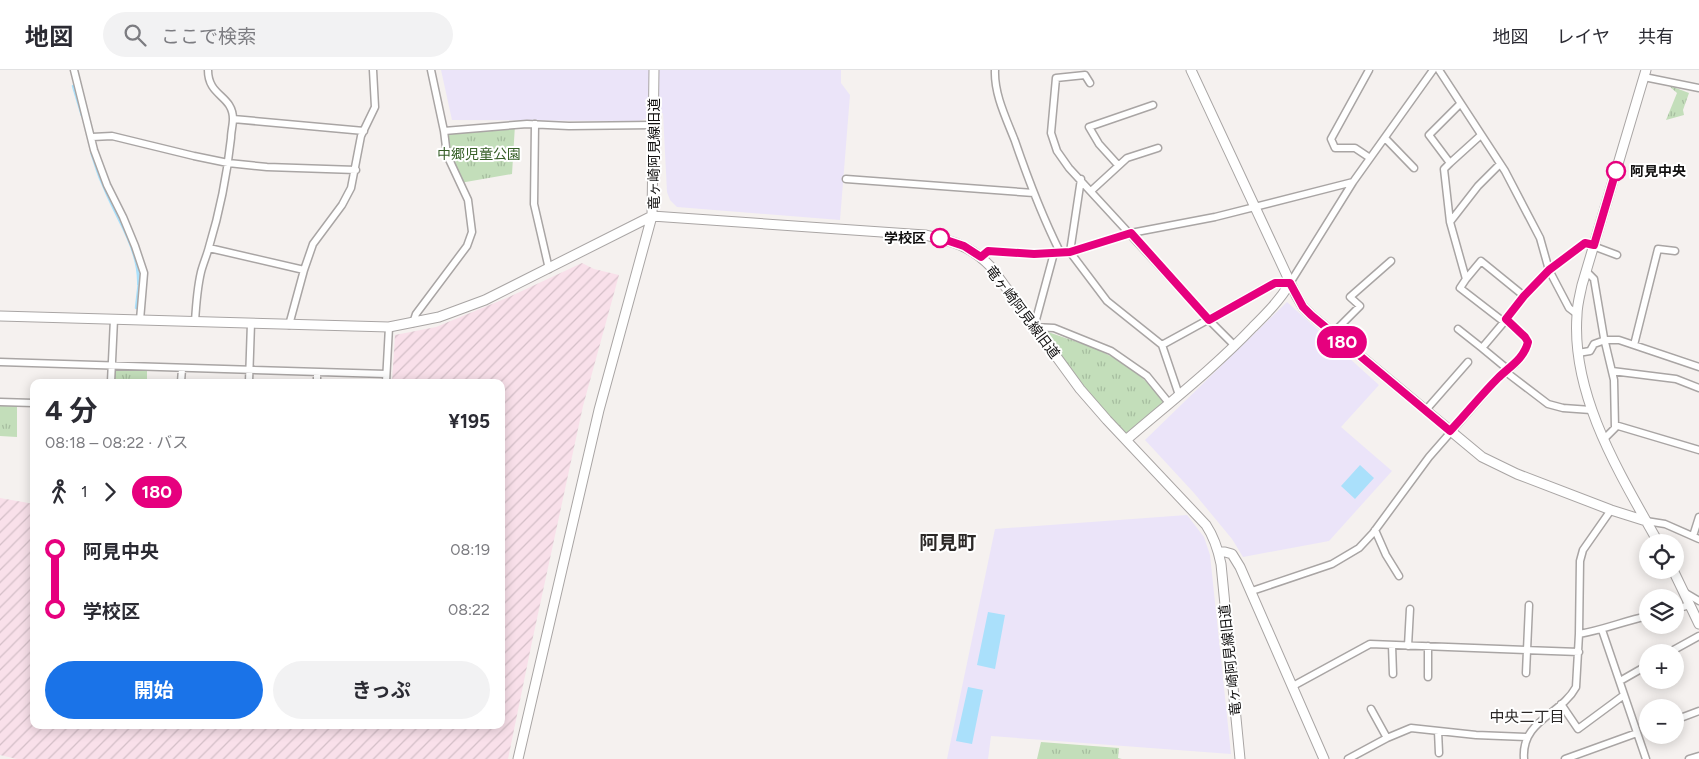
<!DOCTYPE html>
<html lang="ja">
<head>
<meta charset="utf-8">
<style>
	body { margin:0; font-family:Figtree,"Noto Sans JP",sans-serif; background:#f2f2f3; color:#2b2b33; height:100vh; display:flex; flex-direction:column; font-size:19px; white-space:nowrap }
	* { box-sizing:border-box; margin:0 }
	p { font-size:16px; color:#7c7c81 }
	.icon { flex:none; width:28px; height:28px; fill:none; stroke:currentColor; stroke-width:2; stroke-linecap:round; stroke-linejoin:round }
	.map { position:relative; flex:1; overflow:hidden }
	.sheet { position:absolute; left:30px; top:309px; width:475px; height:350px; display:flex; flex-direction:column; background:#fff; border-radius:10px; box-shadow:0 2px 12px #0003 }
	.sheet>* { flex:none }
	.badge { padding:0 10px; border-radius:16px; font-size:18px; line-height:32px }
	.buttons { position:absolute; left:1639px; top:464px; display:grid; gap:10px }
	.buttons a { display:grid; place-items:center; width:45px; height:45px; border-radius:50%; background:#fff; box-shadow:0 2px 12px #0003; font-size:25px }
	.map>.badge { position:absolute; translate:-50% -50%; box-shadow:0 0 0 2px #fff }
	.legs { display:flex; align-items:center; gap:8px; height:55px; padding:0 15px; font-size:16px }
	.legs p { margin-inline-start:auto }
	.headline { display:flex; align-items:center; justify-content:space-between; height:85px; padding:0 15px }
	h1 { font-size:28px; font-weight:700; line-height:38px }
	.primary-button { display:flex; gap:10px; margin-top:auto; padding:10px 15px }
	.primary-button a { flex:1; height:58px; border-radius:30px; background:#1a73e8; color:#fff; font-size:20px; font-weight:700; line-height:58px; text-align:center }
	.primary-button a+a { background:#f2f2f3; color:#2b2b33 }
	ul { padding:0 15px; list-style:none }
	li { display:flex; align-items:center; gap:18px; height:60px; font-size:19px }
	li i { display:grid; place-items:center; width:8px; height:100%; margin:0 6px; background:currentColor }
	li i::after { content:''; width:12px; height:12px; margin:-6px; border:4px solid; border-radius:50%; background:#fff }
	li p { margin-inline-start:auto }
	li:first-child i { background:linear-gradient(#0000 50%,currentColor 0) }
	li:last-child i { background:linear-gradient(currentColor 50%,#0000 0) }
	header { display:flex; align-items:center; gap:30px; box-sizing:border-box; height:70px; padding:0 25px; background:#fff; border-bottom:1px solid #e1e1e2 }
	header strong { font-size:24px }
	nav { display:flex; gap:28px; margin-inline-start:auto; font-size:18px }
	.search { width:350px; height:45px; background:#f2f2f3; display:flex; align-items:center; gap:12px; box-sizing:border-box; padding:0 18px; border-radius:28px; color:#7c7c81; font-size:19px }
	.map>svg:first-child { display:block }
</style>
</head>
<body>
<header>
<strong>地図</strong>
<div class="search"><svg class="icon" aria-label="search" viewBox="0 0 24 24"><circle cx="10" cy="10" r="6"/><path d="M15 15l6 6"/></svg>ここで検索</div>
<nav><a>地図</a><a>レイヤ</a><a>共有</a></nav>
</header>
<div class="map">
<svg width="1699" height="689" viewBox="0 0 1699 689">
	<defs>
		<pattern id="industrial-furrows" width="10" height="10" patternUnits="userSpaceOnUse" patternTransform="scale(1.25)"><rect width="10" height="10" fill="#f9e0ea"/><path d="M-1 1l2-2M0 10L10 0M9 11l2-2" fill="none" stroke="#d4bfc8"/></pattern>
		<pattern id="grass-tufts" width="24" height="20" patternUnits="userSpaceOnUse" patternTransform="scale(1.25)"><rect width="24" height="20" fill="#c3deba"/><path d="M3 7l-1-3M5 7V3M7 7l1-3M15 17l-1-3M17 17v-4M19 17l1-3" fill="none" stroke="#a6bd9f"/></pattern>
	</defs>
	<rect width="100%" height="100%" fill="#f5f1ef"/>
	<path fill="url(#industrial-furrows)" d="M 582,193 L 594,199 L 619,205 L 583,336 L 533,567 L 508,689 L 17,689 L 0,685 L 0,428 L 34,434 L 34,655 L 501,655 L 501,312 L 392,312 L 395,265 L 436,257 L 509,227 Z"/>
	<path fill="#ebe4f9" d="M 441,0 L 841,0 L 841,13 L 850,25 L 840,150 L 677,137 L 670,130 L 667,122 L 663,43 L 639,51 L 452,50 Z
		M 1287,232 L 1379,315 L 1341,357 L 1392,401 L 1329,471 L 1243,487 L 1232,469 L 1194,423 L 1145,370 Z
		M 1187,445 L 1204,467 L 1210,485 L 1231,684 L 991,666 L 988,689 L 947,689 L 995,459 Z"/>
	<path fill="url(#grass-tufts)" d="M 1668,15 L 1689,23 L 1683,40 L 1684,45 L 1666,50 L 1677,23 Z
		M 515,55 L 512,104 L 460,113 L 447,85 L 444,61 Z
		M 1042,260 C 1095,278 1129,286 1165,333 L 1126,366 L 1079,310 Z
		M 112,296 L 147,297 L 147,312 L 112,312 Z
		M 0,332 L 17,332 L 17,367 L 0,366 Z
		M 1041,672 L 1119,678 L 1118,688 L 1122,689 L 1037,689 Z"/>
	<path fill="#aae0fb" d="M 90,83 L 94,84 L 123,150 L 141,202 L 141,215 L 137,215 C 138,179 115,149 102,116 C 97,106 94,94 90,83 Z
		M 1360,395 L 1374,408 L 1355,429 L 1341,416 Z
		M 988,542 L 1005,545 L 995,599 L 977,595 Z
		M 968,617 L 983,620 L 972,674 L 956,671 Z"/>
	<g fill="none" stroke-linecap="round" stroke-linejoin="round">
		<path stroke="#aae0fb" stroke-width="2.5" d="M 73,16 L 82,46
			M 136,238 L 139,212"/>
		<defs>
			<path id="street" d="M 74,0 L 94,80 L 107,115 L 123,147 L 135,176 L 144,203 L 140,250
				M 995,0 C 994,24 1006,48 1015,71 C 1028,109 1042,146 1060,182
				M 1369,0 L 1331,69 L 1335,78 L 1355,78 L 1370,88
				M 1439,0 L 1505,101 L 1540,168 L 1549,200 L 1569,238 L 1577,244
				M 1644,7 L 1699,18
				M 1090,13 L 1085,5 L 1056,8 L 1051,63 L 1057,81 L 1069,98 L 1209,250 L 1235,276
				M 1460,34 L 1429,65 L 1450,93 L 1481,65
				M 233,49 L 364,61
				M 535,54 L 534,134 L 549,199
				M 444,61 L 527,54 L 569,56 L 653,55
				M 92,67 L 112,66 L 194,86 L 228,93 L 267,97 L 356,100
				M 1385,68 L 1414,98
				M 1450,93 L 1444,99 L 1450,152 L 1478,116 L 1500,94
				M 1118,95 L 1099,74 L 1089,57 L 1153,35
				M 846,109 L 1034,123
				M 1081,109 L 1070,182 L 1107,231 L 1162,275 L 1179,325
				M 1091,121 L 1127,88 L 1158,78
				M 1450,152 L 1466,209 L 1481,191 L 1524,226 L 1549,200 L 1585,173 L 1617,185
				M 209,178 L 304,200
				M 1054,183 L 1034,257 L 1054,258 L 1111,281 L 1147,306 L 1169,333
				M 981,187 L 988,181 L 1034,184 L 1070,182 L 1131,163 L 1215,147 L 1353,112
				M 1586,201 L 1594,209 L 1604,268 L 1614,310 L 1615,358 L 1604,369
				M 1466,209 L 1460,218 L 1504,252 L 1524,226
				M 195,252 C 196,235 197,219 201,202 C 203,194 207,185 209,177 C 220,141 227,105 231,68 C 231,62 233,55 233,49 C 233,25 208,27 208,0
				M 413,253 L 416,244 L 467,176 L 472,162 L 468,130 L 447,85 L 444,61 L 431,0
				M 289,255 L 304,200 L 313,174 L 342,135 L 351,118 L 361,66 L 375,37 L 373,0
				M 1458,259 L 1482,278 L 1504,252
				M 1333,263 L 1360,236 L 1350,227 L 1391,191
				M 1162,275 L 1275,213 L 1290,213 L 1353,112 L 1433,0
				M 1634,275 L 1658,179 L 1675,181
				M 1482,278 L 1505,297 L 1506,302 L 1548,334 L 1563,338 L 1591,340
				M 1578,283 L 1590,281 L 1594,274 L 1605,270 L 1619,270 L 1699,297
				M 0,292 L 386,304
				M 1612,301 L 1676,309 L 1699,318
				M 111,312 L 114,249
				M 181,312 L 182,299
				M 249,312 L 251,253
				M 317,312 L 317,302
				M 386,312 L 389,257
				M 0,332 L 34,333
				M 1425,341 L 1468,292
				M 1615,355 L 1699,380
				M 1646,451 L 1665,454 L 1699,469
				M 1375,460 L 1386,485 L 1399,506
				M 1693,466 L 1699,447
				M 1252,521 L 1332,494 L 1359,478 L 1373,463 L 1429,387 L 1499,307 L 1515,294 L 1526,279 L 1528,273 L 1525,267 L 1506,249
				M 1684,522 L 1699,531
				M 1675,539 L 1690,535
				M 1602,560 L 1646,689
				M 1579,564 C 1603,560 1624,551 1648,546
				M 1392,575 L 1393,604
				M 1408,576 L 1410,539
				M 1670,582 L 1699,566
				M 1526,603 L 1529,535
				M 1428,607 L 1428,576
				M 1620,611 L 1648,595
				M 1293,616 L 1370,574 L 1579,582
				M 1561,634 L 1578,659 L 1624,625
				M 1371,639 L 1387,668
				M 1675,650 L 1699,641
				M 1438,661 L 1439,683
				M 1348,689 L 1387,668 L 1411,658 L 1476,665 L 1527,667
				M 1524,689 C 1521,650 1561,645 1576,617 L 1579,564 L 1580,491 L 1583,480 L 1611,440
				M 1565,689 L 1637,663
				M 1689,689 L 1699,686"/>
			<path id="secondary" d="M 1191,0 L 1296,225 L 1303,237 L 1311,245 L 1482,387 L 1517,404 L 1611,440 L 1646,451
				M 1646,0 L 1582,215 C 1580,225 1577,235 1577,245 C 1571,326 1620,404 1658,472
				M 0,246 L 389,257 L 439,247 L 485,230 L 652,146 L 925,165 C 953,171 971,176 991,197 L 1080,319 L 1107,350 L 1206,455 C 1214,467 1218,479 1221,494 L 1240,689
				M 1126,370 C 1169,333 1214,298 1253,257 C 1267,243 1280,230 1290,213
				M 1219,482 L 1225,482 L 1232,484 L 1240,497 L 1324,689
				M 1673,500 L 1699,554
				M 518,689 L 599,340 L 652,146 L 654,0"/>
		</defs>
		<use href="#street" stroke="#a9a5a4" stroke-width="9"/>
		<use href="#secondary" stroke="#a9a5a4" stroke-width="11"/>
		<use href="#street" stroke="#fff" stroke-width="6"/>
		<use href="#secondary" stroke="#fff" stroke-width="9"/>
	</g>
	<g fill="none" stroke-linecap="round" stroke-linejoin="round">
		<defs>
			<path id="line-1" d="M 940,168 L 964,176 L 981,187 L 988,181 L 1034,184 L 1070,182 L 1131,163 L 1209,250 L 1275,213 L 1290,213 L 1303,237 L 1311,245 L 1450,361 C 1466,344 1481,325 1498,308 C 1509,297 1524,289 1528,272 L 1525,267 L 1506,249 L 1524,226 L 1549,200 L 1585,173 L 1594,175 L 1616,101"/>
		</defs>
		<use href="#line-1" stroke="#fff" stroke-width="11"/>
		<use href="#line-1" stroke="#e6007e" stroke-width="8"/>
	</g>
	<g fill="#fff" stroke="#e6007e" stroke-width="2.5">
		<circle cx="1616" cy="101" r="9"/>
		<circle cx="940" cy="168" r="9"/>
	</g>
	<g text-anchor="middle" stroke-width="4" stroke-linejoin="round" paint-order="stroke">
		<g font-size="14" fill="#365f27" stroke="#fff">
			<text x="479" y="89">中郷児童公園</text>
		</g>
		<g font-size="14" fill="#111010" stroke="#fff">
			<text transform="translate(654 84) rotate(-90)" y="5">竜ヶ崎阿見線旧道</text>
			<text transform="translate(1023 242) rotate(53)" y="5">竜ヶ崎阿見線旧道</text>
			<text transform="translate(1230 590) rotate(-96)" y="5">竜ヶ崎阿見線旧道</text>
		</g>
		<g font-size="14" font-weight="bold" fill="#111010" stroke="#fff" text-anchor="start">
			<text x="1630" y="106">阿見中央</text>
			<text x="926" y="173" text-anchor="end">学校区</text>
		</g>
		<g font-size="15" fill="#2b2827" stroke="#fff">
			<text x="1527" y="652">中央二丁目</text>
		</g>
		<g font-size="19" font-weight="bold" fill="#2b2827" stroke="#fff">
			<text x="948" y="479">阿見町</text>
		</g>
	</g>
</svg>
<div class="buttons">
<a><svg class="icon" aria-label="locate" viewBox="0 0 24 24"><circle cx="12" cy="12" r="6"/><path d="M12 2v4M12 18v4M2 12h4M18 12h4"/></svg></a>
<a><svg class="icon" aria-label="layers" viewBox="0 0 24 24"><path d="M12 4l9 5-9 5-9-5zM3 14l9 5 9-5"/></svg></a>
<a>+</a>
<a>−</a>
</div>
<b class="badge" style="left:1342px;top:272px;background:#e6007e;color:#fff">180</b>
<section class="sheet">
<div class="headline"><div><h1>4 分</h1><p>08:18 – 08:22 · バス</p></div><b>¥195</b></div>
<div class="legs"><svg class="icon" aria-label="walk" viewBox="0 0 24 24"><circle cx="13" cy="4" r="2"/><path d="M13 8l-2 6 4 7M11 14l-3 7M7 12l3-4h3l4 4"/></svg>1<svg class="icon" aria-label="forward" viewBox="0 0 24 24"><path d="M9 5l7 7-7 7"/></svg><b class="badge" style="background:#e6007e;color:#fff">180</b></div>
<ul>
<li><i style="color:#e6007e"></i><b>阿見中央</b><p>08:19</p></li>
<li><i style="color:#e6007e"></i><b>学校区</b><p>08:22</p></li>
</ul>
<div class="primary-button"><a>開始</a><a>きっぷ</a></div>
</section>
</div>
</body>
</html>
